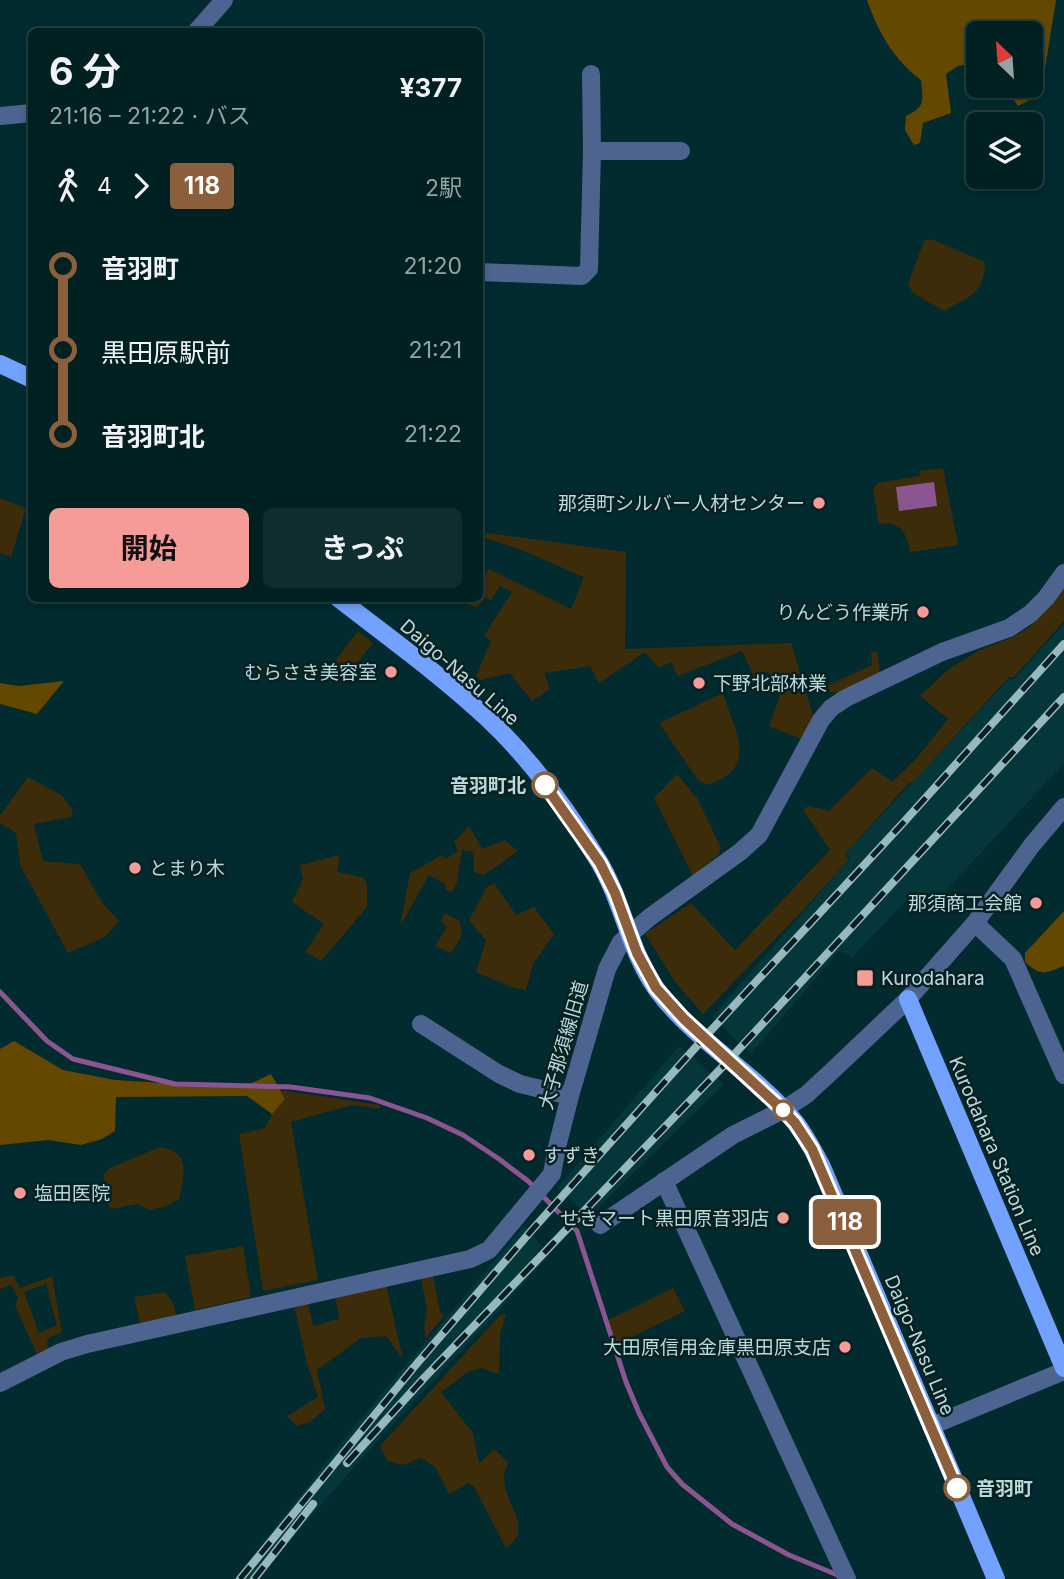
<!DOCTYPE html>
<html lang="ja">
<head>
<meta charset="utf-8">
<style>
	body { margin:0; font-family:Inter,"Noto Sans JP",sans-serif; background:#0f2d2f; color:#f1f3f6; height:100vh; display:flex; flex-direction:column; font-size:26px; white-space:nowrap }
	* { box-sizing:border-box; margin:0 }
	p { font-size:23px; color:#96a3a5 }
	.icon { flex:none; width:38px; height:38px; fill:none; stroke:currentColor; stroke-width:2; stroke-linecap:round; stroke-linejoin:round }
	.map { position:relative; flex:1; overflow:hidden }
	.panel { position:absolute; left:28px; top:28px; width:455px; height:574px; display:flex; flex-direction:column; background:#012022; border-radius:10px; box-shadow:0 4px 10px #0003,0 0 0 2px #233e40 }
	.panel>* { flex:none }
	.badge { padding:0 14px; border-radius:5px; font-size:24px; line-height:46px }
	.needle { width:46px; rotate:335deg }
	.tools { position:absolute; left:966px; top:21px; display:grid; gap:14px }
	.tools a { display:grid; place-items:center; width:77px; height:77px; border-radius:10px; background:#012022; box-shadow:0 4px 10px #0003,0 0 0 2px #233e40; font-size:35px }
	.map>.badge { position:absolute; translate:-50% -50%; box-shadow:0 0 0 4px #fff }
	.legs { display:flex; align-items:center; gap:10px; height:77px; padding:0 21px; font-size:23px }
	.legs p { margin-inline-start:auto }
	.head { display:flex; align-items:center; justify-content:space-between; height:119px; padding:0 21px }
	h1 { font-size:38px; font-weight:700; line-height:52px }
	.primary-button { display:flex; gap:14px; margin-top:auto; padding:14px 21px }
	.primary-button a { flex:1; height:80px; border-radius:10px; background:#f59b98; color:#111; font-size:28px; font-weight:700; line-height:80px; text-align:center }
	.primary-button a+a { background:#0f2d2f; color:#f1f3f6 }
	ul { padding:0 21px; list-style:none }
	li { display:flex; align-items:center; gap:24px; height:84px; font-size:26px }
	li i { display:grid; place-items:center; width:10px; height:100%; margin:0 9px; background:currentColor }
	li i::after { content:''; width:18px; height:18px; margin:-9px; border:5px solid; border-radius:50%; background:#012022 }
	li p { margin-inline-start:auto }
	li:first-child i { background:linear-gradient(#0000 50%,currentColor 0) }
	li:last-child i { background:linear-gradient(currentColor 50%,#0000 0) }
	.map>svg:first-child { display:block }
</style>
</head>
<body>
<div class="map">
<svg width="1064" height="1579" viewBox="0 0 1064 1579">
	<rect width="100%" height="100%" fill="#012b2e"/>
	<path fill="#04363a" d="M 1064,624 L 1064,763 L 929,909 L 914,892 L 852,958 L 839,951 L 751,1054 L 712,1017 L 850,858 L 846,853 L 1009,679 L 1013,680 Z
		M 679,1046 L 724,1084 L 589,1217 L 557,1188 Z
		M 524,1226 L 550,1255 L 379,1439 L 293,1537 L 260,1579 L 234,1579 L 357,1423 Z"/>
	<path fill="#3d2c0a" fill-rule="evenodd" d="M 931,239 L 985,262 C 984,295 970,296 944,311 L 913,293 L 908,284 L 924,241 Z
		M 943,468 L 958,545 L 910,552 C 907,532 900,521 879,524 L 873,489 L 878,483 L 883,482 L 920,476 L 919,471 Z
		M 0,498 L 26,508 L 11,557 L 0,553 Z
		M 480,532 L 626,552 L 625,649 L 791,643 L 813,715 L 811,724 L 801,739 L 769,726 L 780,696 L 767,671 L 754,676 L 742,651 L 678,676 L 671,662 L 659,668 L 645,652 L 599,683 L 590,666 L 544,673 L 550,689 L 532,701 L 510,673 L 480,680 L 476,676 L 491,641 L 484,636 L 512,592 L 500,586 L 491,600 L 485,598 L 477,608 L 465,603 L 468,599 L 480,598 L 480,583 L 489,569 L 571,609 L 584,577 L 519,549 L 485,538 L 480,546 Z
		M 1064,588 L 1064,621 L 1014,677 L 1009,677 L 912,783 L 909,783 L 845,854 L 848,860 L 805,908 L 703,1014 L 676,983 L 645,934 L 691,903 L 735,950 L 830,850 L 803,810 L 808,806 L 829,811 L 872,768 L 892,782 L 916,759 L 948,719 L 920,696 L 949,669 L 978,651 L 1013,637 L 1030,627 Z
		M 358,631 L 373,643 L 348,674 L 335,661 Z
		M 877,651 L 880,674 L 836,693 L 831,692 L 826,686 L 872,665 L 871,652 Z
		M 723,693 C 734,732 761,766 708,785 L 698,780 L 659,723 Z
		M 677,774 L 697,798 L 721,848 L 719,854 L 693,876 L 654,798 Z
		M 28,777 L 63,796 L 73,811 L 71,817 L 34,824 L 43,861 L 80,864 L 103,904 L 119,921 L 105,937 L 68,953 L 20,865 L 16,833 L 0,823 L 0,816 Z
		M 469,826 L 482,849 L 505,840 L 518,851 L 484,875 L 474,872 L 474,852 L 462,850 L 457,882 L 452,892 L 445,890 L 445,884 L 429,875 L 400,926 L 410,873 L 442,855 L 446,859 L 458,851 L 454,842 Z
		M 340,855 L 337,872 L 362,877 L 367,884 L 367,907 L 321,961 L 305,952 L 324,924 L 292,902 L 303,879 L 300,865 Z
		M 494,883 L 516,915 L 534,907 L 554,934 L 533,964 L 526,990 L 511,987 L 476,972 L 486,940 L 469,920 L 487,887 Z
		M 445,913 L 460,921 L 462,935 L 451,953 L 435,946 L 447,927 L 441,920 Z
		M 280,1090 L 380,1105 L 380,1109 L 353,1105 L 291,1122 L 318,1280 L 263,1291 L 239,1134 L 265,1128 L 272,1114 L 285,1099 Z
		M 160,1147 C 192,1152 184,1176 179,1199 L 167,1206 L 149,1210 L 138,1204 L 110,1209 L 103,1175 L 110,1168 Z
		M 243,1246 L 251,1297 L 195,1310 L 185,1256 Z
		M 13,1275 L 20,1288 L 52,1276 L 62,1332 L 49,1338 L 47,1343 L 49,1349 L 37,1354 L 15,1306 L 18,1298 L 13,1288 L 9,1285 L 0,1289 L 0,1278 ZM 46,1284 L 57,1325 L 39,1333 L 24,1292 Z
		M 433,1275 L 440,1312 L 444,1316 L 426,1338 L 424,1328 L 427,1311 L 421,1278 Z
		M 386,1285 L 403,1359 L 386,1336 L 361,1338 L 317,1370 L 325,1409 L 310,1422 L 297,1426 L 287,1416 L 318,1397 L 307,1364 L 294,1305 L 308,1302 L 313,1326 L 339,1319 L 335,1296 Z
		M 673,1288 L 685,1311 L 617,1344 L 608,1320 Z
		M 165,1292 L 172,1301 L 177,1316 L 140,1323 L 134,1297 Z
		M 502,1313 L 506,1315 L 500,1334 L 499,1374 L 481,1368 L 468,1372 L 441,1392 L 473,1433 L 479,1463 L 494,1449 L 508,1462 C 507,1467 504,1473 504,1478 C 504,1504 535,1529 506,1548 L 474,1487 L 468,1483 L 449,1494 L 435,1467 L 421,1458 L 403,1465 L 387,1461 L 380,1446 Z"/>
	<path fill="#654800" d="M 867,0 L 1056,0 L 1041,94 L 1018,106 L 1005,86 L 1031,86 L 1031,33 L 978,33 L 978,63 L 958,66 L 946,74 L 951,113 L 923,123 L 920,143 L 914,145 L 905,130 L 906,116 C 926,106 923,101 921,80 C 894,60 878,32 867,0 Z
		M 64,681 L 37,714 L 0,704 L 0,683 L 19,686 Z
		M 1064,911 L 1064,966 C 1045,973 1041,977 1025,962 L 1025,953 Z
		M 14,1041 L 63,1070 L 115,1080 L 241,1088 L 271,1074 L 285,1099 L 272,1114 L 247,1096 L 116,1097 L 115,1131 L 102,1139 L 81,1145 L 48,1140 L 0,1145 L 0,1049 Z"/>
	<path fill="#8a5591" d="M 934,482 L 937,506 L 899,511 L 896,487 Z"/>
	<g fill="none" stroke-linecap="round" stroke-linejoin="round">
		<path stroke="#8a5591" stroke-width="5" d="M 0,992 L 47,1041 L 73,1059 L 175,1084 L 291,1087 L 370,1098 L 427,1118 L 463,1135 L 499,1159 L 528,1181 L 577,1231 L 626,1382 L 639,1413 L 667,1467 L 682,1484 L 732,1524 L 789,1555 L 840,1576"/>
		<path stroke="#4d6490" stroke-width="18" d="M 196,32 L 224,0
			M 0,116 L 32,113
			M 592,151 L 681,151
			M 480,272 L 582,276 L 589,269 L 592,151 L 591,74
			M 975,923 L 1013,959 L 1064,1075
			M 421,1024 L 499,1074 L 520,1084 L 570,1096
			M 664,1181 L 847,1579
			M 600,1225 L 733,1135 L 783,1110 L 806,1095 L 831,1072 L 908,999 L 975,923 L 1032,845 L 1064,807
			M 0,1383 L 61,1352 L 87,1344 L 470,1259 L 489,1250 L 552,1174 L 557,1147 L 570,1096 L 607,969 L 621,942 L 650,917 L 740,852 L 759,835 L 821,720 L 831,708 L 846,698 L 942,652 L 1009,628 L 1030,614 L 1046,598 L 1064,573
			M 931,1426 L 1064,1371"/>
		<path stroke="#72a2fe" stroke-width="18" d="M 0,364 L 32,379
			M 338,598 C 388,637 441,675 487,718 C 529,757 568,811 598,860 C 623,901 629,951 657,990 C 695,1041 755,1073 795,1122 C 806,1136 814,1152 822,1167 L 996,1579
			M 908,999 L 1064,1368"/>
		<defs>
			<path id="rail" d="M 347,1463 L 425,1377 L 729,1060 L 1064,697
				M 240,1579 L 414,1367 L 532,1230 L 704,1038 L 903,823 L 1064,644
				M 254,1579 L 313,1504"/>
		</defs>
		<use href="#rail" stroke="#95b9bc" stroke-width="8"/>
		<use href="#rail" stroke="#082021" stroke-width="5" stroke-dasharray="16" stroke-linecap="butt"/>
	</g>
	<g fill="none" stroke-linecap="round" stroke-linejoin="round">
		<defs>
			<path id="line-1" d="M 545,785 L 600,863 L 615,893 L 637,953 L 656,988 L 684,1019 L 783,1110 L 795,1123 L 812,1149 L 957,1488"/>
		</defs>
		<use href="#line-1" stroke="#fff" stroke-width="16"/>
		<use href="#line-1" stroke="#8b5e3c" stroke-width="10"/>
	</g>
	<g fill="#f59b98" stroke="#082021" stroke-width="2.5">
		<circle cx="819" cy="503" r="7"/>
		<circle cx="923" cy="612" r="7"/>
		<circle cx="391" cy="672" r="7"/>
		<circle cx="699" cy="683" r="7"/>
		<circle cx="135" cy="868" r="7"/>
		<circle cx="1036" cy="903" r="7"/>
		<rect x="856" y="969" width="18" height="18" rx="3.5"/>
		<circle cx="529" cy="1155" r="7"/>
		<circle cx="20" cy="1193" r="7"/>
		<circle cx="783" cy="1218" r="7"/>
		<circle cx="845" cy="1347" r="7"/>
	</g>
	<g fill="#fff" stroke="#8b5e3c" stroke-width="3.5">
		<circle cx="545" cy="785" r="12"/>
		<circle cx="783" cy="1110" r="9"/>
		<circle cx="957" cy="1488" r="12"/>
	</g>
	<g text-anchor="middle" stroke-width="5" stroke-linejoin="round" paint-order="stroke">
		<g font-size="19" fill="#b8dadd" stroke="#082021" text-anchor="end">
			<text x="805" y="510">那須町シルバー人材センター</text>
			<text x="909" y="619">りんどう作業所</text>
			<text x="377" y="679">むらさき美容室</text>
			<text x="713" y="690" text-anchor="start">下野北部林業</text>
			<text x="149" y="875" text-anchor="start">とまり木</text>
			<text x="1022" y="910">那須商工会館</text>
			<text x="881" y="985" text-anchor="start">Kurodahara</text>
			<text x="543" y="1162" text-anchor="start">すずき</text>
			<text x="34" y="1200" text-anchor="start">塩田医院</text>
			<text x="769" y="1225">せきマート黒田原音羽店</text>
			<text x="831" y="1354">大田原信用金庫黒田原支店</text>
		</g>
		<g font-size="19" fill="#b8dadd" stroke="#082021">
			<text transform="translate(460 672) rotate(41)" y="7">Daigo-Nasu Line</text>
			<text transform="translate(563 1045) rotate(-74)" y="7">大子那須線旧道</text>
			<text transform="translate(997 1156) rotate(67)" y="7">Kurodahara Station Line</text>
			<text transform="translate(920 1345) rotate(67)" y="7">Daigo-Nasu Line</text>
		</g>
		<g font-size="19" font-weight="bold" fill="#b8dadd" stroke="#082021" text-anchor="end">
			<text x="526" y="792">音羽町北</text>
			<text x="976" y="1495" text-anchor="start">音羽町</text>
		</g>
	</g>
</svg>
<div class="tools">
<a><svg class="needle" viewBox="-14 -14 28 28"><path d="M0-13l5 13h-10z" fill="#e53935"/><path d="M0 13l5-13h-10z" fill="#96a3a5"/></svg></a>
<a><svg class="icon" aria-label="layers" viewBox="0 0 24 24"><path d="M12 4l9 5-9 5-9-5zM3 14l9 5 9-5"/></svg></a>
</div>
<b class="badge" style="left:845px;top:1222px;background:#8b5e3c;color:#fff">118</b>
<section class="panel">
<div class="head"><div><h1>6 分</h1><p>21:16 – 21:22 · バス</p></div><b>¥377</b></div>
<div class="legs"><svg class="icon" aria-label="walk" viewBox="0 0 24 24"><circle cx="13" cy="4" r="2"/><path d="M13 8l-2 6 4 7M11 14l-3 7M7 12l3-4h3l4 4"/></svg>4<svg class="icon" aria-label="forward" viewBox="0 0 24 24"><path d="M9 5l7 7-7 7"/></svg><b class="badge" style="background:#8b5e3c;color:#fff">118</b><p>2駅</p></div>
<ul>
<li><i style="color:#8b5e3c"></i><b>音羽町</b><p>21:20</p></li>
<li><i style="color:#8b5e3c"></i><span>黒田原駅前</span><p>21:21</p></li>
<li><i style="color:#8b5e3c"></i><b>音羽町北</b><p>21:22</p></li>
</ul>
<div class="primary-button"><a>開始</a><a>きっぷ</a></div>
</section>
</div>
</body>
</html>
